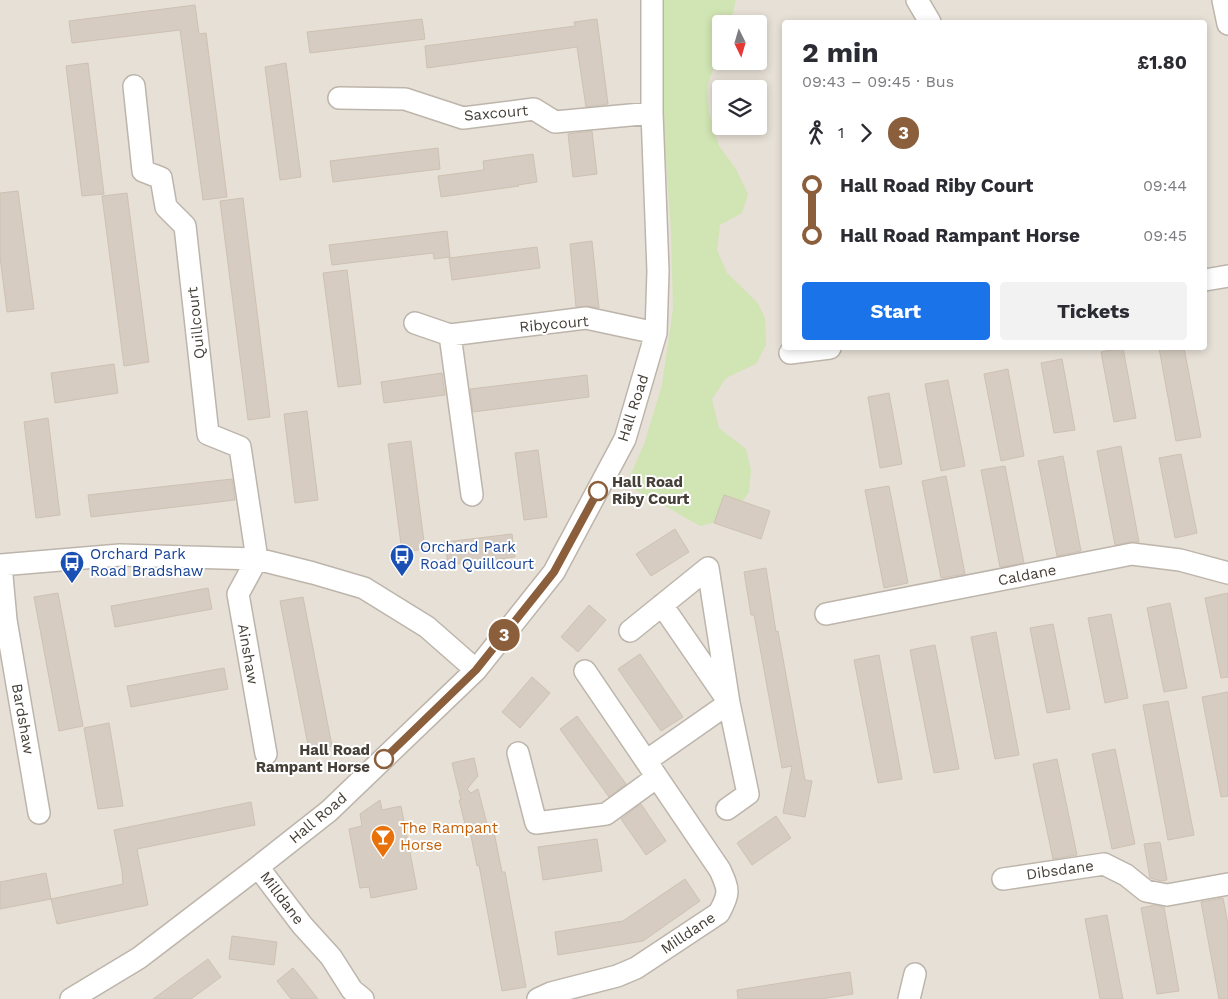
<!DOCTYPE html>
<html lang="en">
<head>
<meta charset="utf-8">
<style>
	body { margin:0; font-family:"Work Sans",sans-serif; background:#f2f2f3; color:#2b2b33; height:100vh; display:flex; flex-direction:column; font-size:19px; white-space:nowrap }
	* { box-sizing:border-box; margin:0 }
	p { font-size:16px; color:#7c7c81 }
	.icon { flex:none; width:28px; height:28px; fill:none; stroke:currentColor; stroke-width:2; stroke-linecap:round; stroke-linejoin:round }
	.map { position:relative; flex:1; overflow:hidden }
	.details { position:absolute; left:782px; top:20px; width:425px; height:330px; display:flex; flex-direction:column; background:#fff; border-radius:5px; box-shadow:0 2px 8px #0003 }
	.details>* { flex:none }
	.badge { padding:0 10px; border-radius:16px; font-size:18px; line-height:32px }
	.needle { width:32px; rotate:175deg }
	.tools { position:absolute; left:712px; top:15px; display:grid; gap:10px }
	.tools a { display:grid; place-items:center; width:55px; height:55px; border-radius:5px; background:#fff; box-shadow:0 2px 8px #0003; font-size:25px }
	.map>.badge { position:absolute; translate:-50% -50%; box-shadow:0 0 0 2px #fff }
	.legs { display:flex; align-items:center; gap:8px; height:55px; padding:0 20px; font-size:16px }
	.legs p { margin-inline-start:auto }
	.headline { display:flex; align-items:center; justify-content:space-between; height:85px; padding:0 20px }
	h1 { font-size:28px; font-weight:700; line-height:38px }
	.primary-button { display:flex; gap:10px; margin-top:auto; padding:10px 20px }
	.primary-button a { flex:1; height:58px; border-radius:5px; background:#1a73e8; color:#fff; font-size:20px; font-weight:700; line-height:58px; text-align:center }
	.primary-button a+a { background:#f2f2f3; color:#2b2b33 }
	ul { padding:0 20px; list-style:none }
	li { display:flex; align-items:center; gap:18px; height:50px; font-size:19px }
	li i { display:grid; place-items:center; width:8px; height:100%; margin:0 6px; background:currentColor }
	li i::after { content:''; width:12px; height:12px; margin:-6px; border:4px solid; border-radius:50%; background:#fff }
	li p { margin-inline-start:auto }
	li:first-child i { background:linear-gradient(#0000 50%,currentColor 0) }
	li:last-child i { background:linear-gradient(currentColor 50%,#0000 0) }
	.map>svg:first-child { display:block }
</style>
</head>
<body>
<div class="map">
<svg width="1228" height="999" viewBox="0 0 1228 999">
	<rect width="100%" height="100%" fill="#f2eee8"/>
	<path fill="#e6e0d6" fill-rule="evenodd" d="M 0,0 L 1228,0 L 1228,999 L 0,999 ZM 785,22 L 1205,22 L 1205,348 L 785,348 ZM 721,24 L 759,24 L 759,61 L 721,61 ZM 721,89 L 759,89 L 759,126 L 721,126 Z"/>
	<path fill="#d1e4b3" d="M 664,0 L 736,0 L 730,24 L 721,24 L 721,47 L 707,86 L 709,113 L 719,146 L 736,169 L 748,194 L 742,213 L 720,225 L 717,250 L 727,273 L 757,302 L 765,318 L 766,345 L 756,364 L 726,378 L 712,399 L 719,428 L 746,449 L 751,470 L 749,492 L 730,519 L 700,526 L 663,505 L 626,485 L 644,444 L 662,385 L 673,309 L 671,231 L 664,132 Z"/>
	<path fill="#d6ccc1" stroke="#cec1b2" d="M 195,5 L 199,34 L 206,33 L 227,197 L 203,200 L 180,30 L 72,43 L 69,21 Z
		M 422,19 L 425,39 L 310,53 L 307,32 Z
		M 597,19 L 608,104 L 586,107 L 577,47 L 427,68 L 425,46 L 575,26 L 574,22 Z
		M 88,63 L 104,194 L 82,196 L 66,66 Z
		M 286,63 L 301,177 L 280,180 L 265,67 Z
		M 592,131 L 597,174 L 573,177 L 568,134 Z
		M 438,148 L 440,169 L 333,182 L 330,161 Z
		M 533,154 L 537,182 L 518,185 L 519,186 L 441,197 L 438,176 L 484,170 L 483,161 Z
		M 18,191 L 34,309 L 7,312 L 0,257 L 0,193 Z
		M 127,193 L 149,362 L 124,366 L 102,196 Z
		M 243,198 L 270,417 L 248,420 L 220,201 Z
		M 447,231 L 450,257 L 434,259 L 433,253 L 332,265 L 329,245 Z
		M 592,241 L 599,308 L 588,306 L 576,307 L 570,244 Z
		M 537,247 L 540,268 L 452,280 L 449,258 Z
		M 347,270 L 361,384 L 338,387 L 323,273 Z
		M 1123,348 L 1136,418 L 1114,422 L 1101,352 Z
		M 1159,348 L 1184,348 L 1201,437 L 1176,441 Z
		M 1062,359 L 1075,430 L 1054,433 L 1041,363 Z
		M 114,364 L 118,393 L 55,403 L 51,373 Z
		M 1008,369 L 1024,456 L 1001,461 L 984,374 Z
		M 442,373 L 445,395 L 384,403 L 381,382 Z
		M 587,375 L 589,397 L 473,412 L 470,389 Z
		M 948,380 L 965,466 L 941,471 L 925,384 Z
		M 889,393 L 902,464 L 880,468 L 868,397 Z
		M 307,411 L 318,500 L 295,503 L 284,414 Z
		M 48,418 L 60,515 L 36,518 L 24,422 Z
		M 411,441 L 425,549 L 402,552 L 388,444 Z
		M 1121,446 L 1139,542 L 1130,542 L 1115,545 L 1097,451 Z
		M 538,450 L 547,517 L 524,520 L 515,453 Z
		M 1181,454 L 1197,533 L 1175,538 L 1159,458 Z
		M 1063,456 L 1081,551 L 1057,556 L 1038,461 Z
		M 1005,466 L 1024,563 L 1000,567 L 981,470 Z
		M 946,476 L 965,574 L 941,578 L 922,481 Z
		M 232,479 L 235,500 L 91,517 L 88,495 Z
		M 889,486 L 908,583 L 884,588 L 865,490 Z
		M 724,495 L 770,511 L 761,539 L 714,523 Z
		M 675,529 L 689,552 L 651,576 L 636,554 Z
		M 512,534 L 515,557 L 448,565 L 445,542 Z
		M 766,568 L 776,632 L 778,631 L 805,780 L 812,781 L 805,817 L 783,813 L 792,766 L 782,768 L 754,615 L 751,615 L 744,572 Z
		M 208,588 L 212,609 L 115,627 L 111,606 Z
		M 58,593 L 83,726 L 59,731 L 34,597 Z
		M 1228,593 L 1228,677 L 1221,678 L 1205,598 Z
		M 303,597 L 332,746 L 309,750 L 280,601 Z
		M 1170,603 L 1187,688 L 1164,692 L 1147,608 Z
		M 589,605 L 606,620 L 578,652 L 561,637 Z
		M 1111,614 L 1128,698 L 1105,703 L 1088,618 Z
		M 1053,624 L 1070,709 L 1047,713 L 1030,628 Z
		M 996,632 L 1019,755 L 995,759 L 971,637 Z
		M 935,645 L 959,769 L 934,773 L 910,650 Z
		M 640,654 L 683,717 L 661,731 L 618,669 Z
		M 879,655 L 902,779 L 878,783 L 854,660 Z
		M 224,668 L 228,689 L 131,707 L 127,686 Z
		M 532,677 L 550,693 L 520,728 L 502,712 Z
		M 1228,692 L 1228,796 L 1221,797 L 1202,697 Z
		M 1168,701 L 1194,835 L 1168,840 L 1143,705 Z
		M 577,716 L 626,784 L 609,797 L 560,729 Z
		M 109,723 L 123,806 L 98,809 L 84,728 Z
		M 1115,749 L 1135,844 L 1112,849 L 1092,754 Z
		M 474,758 L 478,776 L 467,789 L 471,793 L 478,789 L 488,828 L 493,827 L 502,872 L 505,872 L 526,987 L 502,991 L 479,865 L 477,866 L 470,831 L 467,832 L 459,800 L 461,800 L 452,763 Z
		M 1057,759 L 1077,855 L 1053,859 L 1033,764 Z
		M 380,800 L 382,810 L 401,806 L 417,889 L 371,898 L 369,887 L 360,888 L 349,829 L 362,826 L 360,814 Z
		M 251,802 L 255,825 L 137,849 L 148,905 L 57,924 L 51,899 L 123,884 L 122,871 L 114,830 Z
		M 641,804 L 666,841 L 646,855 L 621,819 Z
		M 776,816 L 791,838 L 752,865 L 737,843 Z
		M 597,839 L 602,871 L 543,880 L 538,847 Z
		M 1160,842 L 1167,880 L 1161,881 L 1150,878 L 1144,844 Z
		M 46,873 L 51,899 L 0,909 L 0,882 Z
		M 685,879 L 700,901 L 643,941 L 558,955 L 555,932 L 623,921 Z
		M 1223,898 L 1228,924 L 1228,999 L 1219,999 L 1201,902 Z
		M 1155,905 L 1164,907 L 1179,991 L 1157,994 L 1141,908 Z
		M 1107,915 L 1110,932 L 1123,999 L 1100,999 L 1098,988 L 1085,919 Z
		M 232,936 L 277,942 L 274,965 L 229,959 Z
		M 208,959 L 221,977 L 191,999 L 153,999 Z
		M 293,968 L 303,980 L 318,999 L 291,999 L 277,981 Z
		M 850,972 L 853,994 L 821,999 L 738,999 L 737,990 Z"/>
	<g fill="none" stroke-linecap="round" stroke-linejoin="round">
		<defs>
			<path id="minor" d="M 917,0 L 930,22
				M 1223,0 L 1228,24
				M 134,86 L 143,171 L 161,178 L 166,207 L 185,226 L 208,434 L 240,447 L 257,559
				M 339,98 L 405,99 L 463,118 L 534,109 L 555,122 L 652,113
				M 1205,280 L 1228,276
				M 415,323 L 450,335 L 586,318 L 656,333
				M 450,335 L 472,495
				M 790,353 L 830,348
				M 257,559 L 238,594 L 266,754
				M 0,565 L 120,555 L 257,559 L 313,573 L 364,588 L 427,627 L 476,670
				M 1,565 L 6,620 L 39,813
				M 662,605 L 726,698
				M 826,614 L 1132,554 L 1180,560 L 1228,573
				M 630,631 L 708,568 L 729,703
				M 518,753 L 536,823 L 606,814 L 657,777
				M 646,761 L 729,703 L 748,794 L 727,809
				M 258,867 L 302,925 L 331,957 L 352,990 L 363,999
				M 1003,879 L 1104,864 L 1126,875 L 1146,891 L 1167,895 L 1228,884
				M 71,999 L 139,958 L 258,867 L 329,811 L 476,670 L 554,572 L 625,439 L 656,333 L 658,271 L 652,113 L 652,0
				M 538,999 L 551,993 L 617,976 L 636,968 L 719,913 C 730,893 729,890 720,870 L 585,671
				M 909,999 L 915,974"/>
		</defs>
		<use href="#minor" stroke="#bdb5ab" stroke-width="24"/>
		<use href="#minor" stroke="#fff" stroke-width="21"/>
	</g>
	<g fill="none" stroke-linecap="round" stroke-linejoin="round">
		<defs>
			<path id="line-1" d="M 384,759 L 476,670 L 543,586 L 554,572 L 598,491"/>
		</defs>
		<use href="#line-1" stroke="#fff" stroke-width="11"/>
		<use href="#line-1" stroke="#8b5e3c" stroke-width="8"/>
	</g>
	<defs>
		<symbol id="bus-pin" viewBox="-11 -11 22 30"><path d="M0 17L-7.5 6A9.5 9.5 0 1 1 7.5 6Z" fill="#1a4fb4" stroke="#fff"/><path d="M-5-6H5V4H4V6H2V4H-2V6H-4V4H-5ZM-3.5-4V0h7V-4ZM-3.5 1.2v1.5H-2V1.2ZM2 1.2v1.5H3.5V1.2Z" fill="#fff"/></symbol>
		<symbol id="bar-pin" viewBox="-11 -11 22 30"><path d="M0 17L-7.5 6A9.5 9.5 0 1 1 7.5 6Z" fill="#e8710a" stroke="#fff"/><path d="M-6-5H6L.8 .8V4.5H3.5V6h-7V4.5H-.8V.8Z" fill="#fff"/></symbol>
	</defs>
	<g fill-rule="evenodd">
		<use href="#bus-pin" x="388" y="542" width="28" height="38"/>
		<use href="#bus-pin" x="58" y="549" width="28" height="38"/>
		<use href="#bar-pin" x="369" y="823" width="28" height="38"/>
	</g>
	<g fill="#fff" stroke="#8b5e3c" stroke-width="2.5">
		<circle cx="598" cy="491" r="9"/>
		<circle cx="384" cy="759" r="9"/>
	</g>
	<g text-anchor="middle" stroke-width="4" stroke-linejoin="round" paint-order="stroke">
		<g font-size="15" fill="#453f37" stroke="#fff">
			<text transform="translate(496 113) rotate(-5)" y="5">Saxcourt</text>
			<text transform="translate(196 323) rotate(-96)" y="5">Quillcourt</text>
			<text transform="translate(554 324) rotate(-5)" y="5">Ribycourt</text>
			<text transform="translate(633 408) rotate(-72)" y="5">Hall Road</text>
			<text transform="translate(1027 575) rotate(-11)" y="5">Caldane</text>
			<text transform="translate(248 654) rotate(80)" y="5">Ainshaw</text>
			<text transform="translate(23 719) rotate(80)" y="5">Bardshaw</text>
			<text transform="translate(318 818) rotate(-40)" y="5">Hall Road</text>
			<text transform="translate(1060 870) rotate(-8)" y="5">Dibsdane</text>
			<text transform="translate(282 898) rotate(53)" y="5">Milldane</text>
			<text transform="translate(688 933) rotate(-34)" y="5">Milldane</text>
		</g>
		<g font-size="15" font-weight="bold" fill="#453f37" stroke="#fff" text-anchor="start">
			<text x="612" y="487">Hall Road<tspan x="612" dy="17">Riby Court</tspan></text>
			<text x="370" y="755" text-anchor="end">Hall Road<tspan x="370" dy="17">Rampant Horse</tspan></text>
		</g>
		<g font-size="15" fill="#164399" stroke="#fff" text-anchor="start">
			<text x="420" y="552">Orchard Park<tspan x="420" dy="17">Road Quillcourt</tspan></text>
			<text x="90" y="559">Orchard Park<tspan x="90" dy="17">Road Bradshaw</tspan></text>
		</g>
		<g font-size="15" fill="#c56008" stroke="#fff" text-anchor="start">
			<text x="400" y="833">The Rampant<tspan x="400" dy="17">Horse</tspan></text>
		</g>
	</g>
</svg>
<div class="tools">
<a><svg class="needle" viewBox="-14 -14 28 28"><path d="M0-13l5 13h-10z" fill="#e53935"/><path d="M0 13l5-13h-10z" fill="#7c7c81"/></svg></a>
<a><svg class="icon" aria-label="layers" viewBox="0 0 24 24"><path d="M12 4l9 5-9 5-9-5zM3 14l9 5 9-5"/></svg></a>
</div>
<b class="badge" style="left:504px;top:635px;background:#8b5e3c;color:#fff">3</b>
<section class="details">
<div class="headline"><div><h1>2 min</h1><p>09:43 – 09:45 · Bus</p></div><b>£1.80</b></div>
<div class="legs"><svg class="icon" aria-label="walk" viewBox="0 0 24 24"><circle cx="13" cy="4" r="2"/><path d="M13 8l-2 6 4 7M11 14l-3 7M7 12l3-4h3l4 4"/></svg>1<svg class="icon" aria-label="forward" viewBox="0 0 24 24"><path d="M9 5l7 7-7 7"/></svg><b class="badge" style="background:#8b5e3c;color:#fff">3</b></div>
<ul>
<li><i style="color:#8b5e3c"></i><b>Hall Road Riby Court</b><p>09:44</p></li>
<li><i style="color:#8b5e3c"></i><b>Hall Road Rampant Horse</b><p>09:45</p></li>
</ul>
<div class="primary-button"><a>Start</a><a>Tickets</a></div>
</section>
</div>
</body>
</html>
